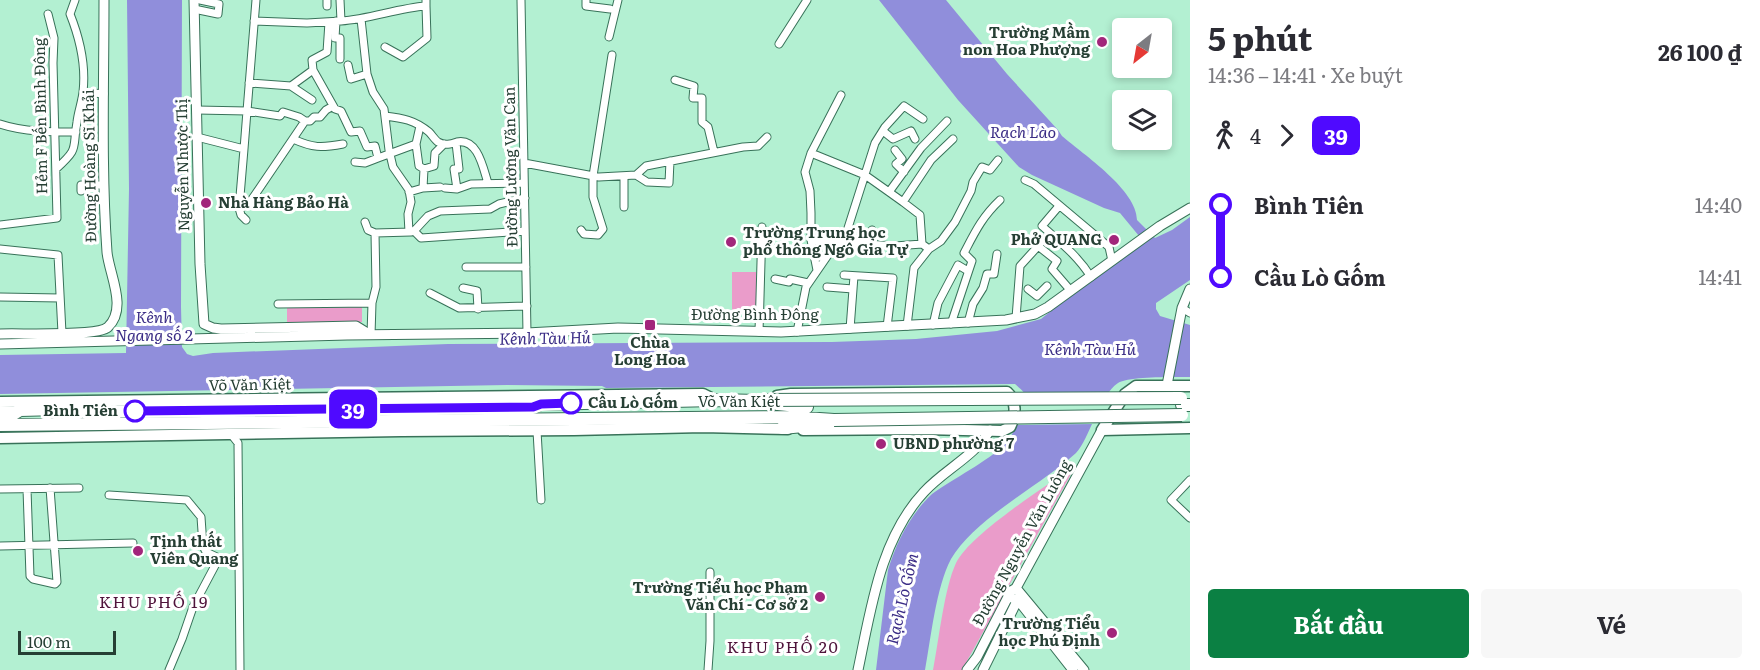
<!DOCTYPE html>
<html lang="vi">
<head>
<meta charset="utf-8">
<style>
	body { margin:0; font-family:Literata,serif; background:#f7f7f7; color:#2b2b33; height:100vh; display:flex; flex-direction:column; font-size:22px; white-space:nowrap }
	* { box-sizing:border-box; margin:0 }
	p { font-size:20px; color:#7c7c81 }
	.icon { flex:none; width:33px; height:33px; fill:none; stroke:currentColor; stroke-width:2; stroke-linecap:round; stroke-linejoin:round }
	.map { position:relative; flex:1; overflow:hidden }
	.details { display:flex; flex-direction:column; background:#fff; width:570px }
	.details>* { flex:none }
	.badge { padding:0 12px; border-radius:9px; font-size:21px; line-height:39px }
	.needle { width:39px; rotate:211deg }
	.tools { position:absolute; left:1112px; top:18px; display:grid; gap:12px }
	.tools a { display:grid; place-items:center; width:60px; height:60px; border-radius:6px; background:#fff; box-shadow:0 3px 9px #0003; font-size:30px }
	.scale { position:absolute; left:18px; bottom:15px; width:98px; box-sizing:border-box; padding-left:6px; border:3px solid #263f34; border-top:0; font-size:16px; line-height:21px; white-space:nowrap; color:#263f34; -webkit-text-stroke:4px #fff; paint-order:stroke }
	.map>.badge { position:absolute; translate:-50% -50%; box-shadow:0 0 0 3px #fff }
	.legs { display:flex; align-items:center; gap:9px; height:66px; padding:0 18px; font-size:20px }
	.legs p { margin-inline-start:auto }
	.headline { display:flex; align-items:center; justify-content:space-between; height:102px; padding:0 18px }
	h1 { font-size:33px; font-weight:700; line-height:45px }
	.primary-button { display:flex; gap:12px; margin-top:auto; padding:12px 18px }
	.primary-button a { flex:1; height:69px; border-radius:6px; background:#0b8043; color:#fff; font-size:24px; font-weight:700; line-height:69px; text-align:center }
	.primary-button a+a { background:#f7f7f7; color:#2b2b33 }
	ul { padding:0 18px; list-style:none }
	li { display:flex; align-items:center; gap:21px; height:72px; font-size:22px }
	li i { display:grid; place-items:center; width:9px; height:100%; margin:0 8px; background:currentColor }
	li i::after { content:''; width:15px; height:15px; margin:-8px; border:4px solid; border-radius:50%; background:#fff }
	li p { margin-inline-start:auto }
	li:first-child i { background:linear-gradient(#0000 50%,currentColor 0) }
	li:last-child i { background:linear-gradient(currentColor 50%,#0000 0) }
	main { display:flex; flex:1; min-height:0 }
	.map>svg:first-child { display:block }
</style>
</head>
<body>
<main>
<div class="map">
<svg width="1190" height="670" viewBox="0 0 1190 670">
	<rect width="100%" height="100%" fill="#b3f0d2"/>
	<path fill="#ea9cca" d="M 732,272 L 756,272 L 756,314 L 732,313 Z
		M 362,307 L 362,322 L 287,323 L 287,308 Z
		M 1076,465 L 962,670 L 933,670 C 939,640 944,589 956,563 C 971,533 1047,486 1076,465 Z"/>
	<path fill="#908edb" d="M 127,0 L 182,0 L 181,307 L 182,347 L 187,354 L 193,356 L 213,353 L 448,344 L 832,342 L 916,339 L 997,331 L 1041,319 L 1083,285 L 1122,259 L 1144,242 L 1120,213 L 1104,208 L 1032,175 L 1019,167 L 958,100 L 879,0 L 946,0 L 1007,74 L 1058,130 L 1062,136 C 1084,155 1137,190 1137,220 L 1155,238 L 1172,230 L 1190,217 L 1190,280 L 1156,303 L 1156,309 L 1160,316 L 1190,325 L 1190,377 C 1175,377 1129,376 1118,383 C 1100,394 1089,440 1076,453 C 1040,486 975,518 951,559 C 936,587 931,638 925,670 L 876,670 L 888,570 C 897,541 910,515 932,494 C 954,478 987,462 1005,444 C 1012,438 1026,408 1026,398 C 1025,391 1019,388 1015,384 L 606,388 L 602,386 L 507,385 L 0,394 L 0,355 L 126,353 L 129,189 Z"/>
	<path fill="#b3f0d2" d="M 1113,393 L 1094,424 L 1013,425 L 1022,406 L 1023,398 Z"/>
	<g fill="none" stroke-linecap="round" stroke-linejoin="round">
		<defs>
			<path id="street" d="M 75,0 L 70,14 C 80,39 86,66 83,92
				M 256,0 L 247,111 L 280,116 L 283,112 L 299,117 L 305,121
				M 327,0 L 327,6
				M 521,0 L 527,333
				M 586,0 L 586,6 L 610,9
				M 194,9 L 218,14 L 219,4 L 200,0
				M 254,21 L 307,23 L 341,21 L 340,0
				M 336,21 L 335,38 L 340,38 L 340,59
				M 341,21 C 370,19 398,8 426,6 L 426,0
				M 609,37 L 618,0
				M 779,44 L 807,0
				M 385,47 L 403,57 L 427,38 L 426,6
				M 348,65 L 351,79 L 367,74 L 361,19
				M 313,70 L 312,60 L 327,52 L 329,22
				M 367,74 L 373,92 L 384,109 L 389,150 L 393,167 L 409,190 L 411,202 L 408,214 L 409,232
				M 675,80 L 694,86 L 693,98 L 702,98 L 702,122 L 708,127 L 714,152
				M 249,83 L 291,86 L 312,100
				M 291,86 L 313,70 L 335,109 L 341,111 L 351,132 L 360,131 L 367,147 L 375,146 L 378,158 L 416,144
				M 197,110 L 247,111 L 244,149
				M 385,116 C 402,118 415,120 429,132 C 432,135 435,140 438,142 C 445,146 451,144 457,142 C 478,138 483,168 488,183
				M 0,124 C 24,132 51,132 76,132
				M 420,126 L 416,144 L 419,166 L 424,169 L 423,188
				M 883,131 L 893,139 L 911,131 L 915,139
				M 197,137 L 244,149 L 239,208 L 241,215 L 246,220
				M 293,139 C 313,148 321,148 343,144
				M 456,143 L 459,169 L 454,169 L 457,189
				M 895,150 L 902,159 L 896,164 L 904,172
				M 811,153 L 865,175 L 889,192 L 921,148 L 947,121
				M 355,162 L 365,163 L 378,158
				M 524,163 L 599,177 L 636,175 L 646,166 L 743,147 L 758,146 L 767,137
				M 56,169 C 80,147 72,150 77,122 C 78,112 82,102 83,92 L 104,94
				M 424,169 L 434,166 L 435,153 L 444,144
				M 636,175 L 647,182 L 669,183 L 670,161
				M 624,176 L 624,207
				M 1025,180 L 1034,184 L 1109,247 L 1112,261
				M 445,188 L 457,189 L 471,184 L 524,183
				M 81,191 L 81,185 L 103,185
				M 409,192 L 423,188 L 440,187
				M 889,192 L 903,202
				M 1059,206 L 1042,226 C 1060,242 1078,256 1091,277
				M 239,208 L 248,205 L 305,121 L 310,121 L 314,117 L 320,117 L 326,110 L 333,106
				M 365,222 L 368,230 L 375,233 L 411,232
				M 0,225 L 57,218 L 53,63 L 54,38 L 48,14
				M 581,230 L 584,234 L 598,235 L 603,229 L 593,197 L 593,176 L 612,55
				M 414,231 L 428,216 L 440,211 L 490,209 L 499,204 L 525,198
				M 414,231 L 421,238 L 525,231
				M 811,240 L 895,246 L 922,244
				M 841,242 L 847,231 L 875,143 L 885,127 L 904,106 L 923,119
				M 870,244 L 872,230
				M 1038,246 L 1057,261 L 1052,269 L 1071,291
				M 0,249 L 58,255 L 62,333
				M 929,249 L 922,244 L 920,215 L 903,202 L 931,160 L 953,139
				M 466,267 L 526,267
				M 817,270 L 811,240 L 811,213 L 810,191 L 805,172 L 811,153 L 841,95
				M 844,275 L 893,278 L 887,327
				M 775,279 L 789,282 L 790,279 L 808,283
				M 827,287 L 853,289
				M 463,288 L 477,291 L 478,309
				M 1028,289 L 1037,296 L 1047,286
				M 430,293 L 459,308 L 527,306
				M 0,297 L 60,298
				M 278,304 L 372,303
				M 1182,308 L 1190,313
				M 1016,318 L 1020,266 L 1050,233
				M 968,323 L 973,304 L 983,288 L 987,274 L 994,274 L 997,254
				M 951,324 L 972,261 L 964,253 C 975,232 982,217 1000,200
				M 933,325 L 938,303 L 958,265 L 968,271
				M 907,326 L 914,268 L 929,249 L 941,241 L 955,222 L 971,191 L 973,182 L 982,167 L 990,170 L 998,160
				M 850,329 L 854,276
				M 759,332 L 762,227
				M 797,332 L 806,287 L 837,242
				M 371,335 L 372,303 L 376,287 L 375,233
				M 537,431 L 541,500
				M 231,434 L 238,443 L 240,670
				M 1190,480 L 1171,500 L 1190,518
				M 0,489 L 79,488
				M 27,489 L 30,576 L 33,579 L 55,584 L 57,582 L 50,488
				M 109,495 L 187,500 L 201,517 L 203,546 L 206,552 L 219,558 L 193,607 L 182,639 L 169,670
				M 0,546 L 133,543
				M 708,670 L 710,641 L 710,572"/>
			<path id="secondary" d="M 194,0 L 200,264 L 204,324 L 213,328 L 221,329 L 356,326 L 369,334
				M 0,334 C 19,333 98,337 108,327 C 128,308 109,274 107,252 C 101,168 104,84 104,0
				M 0,344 L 347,335 L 527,333 L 618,328 L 781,332 L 1006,320 L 1035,314 L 1048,307 L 1160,226 L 1190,208
				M 1167,385 L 1182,308 L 1190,289
				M 1016,588 L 1084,670
				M 1009,597 L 1018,600 L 1073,670
				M 858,670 C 871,609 880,539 924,492 C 944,470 975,456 990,430
				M 967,670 L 977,657 L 1011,591 L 1016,588 L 1102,430
				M 983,670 L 1018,599"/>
			<path id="primary" d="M 777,396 L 791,394 L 1007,392 C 1017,401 1016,415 1010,427 L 1002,431 L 925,429 L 803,430
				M 0,402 L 703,394 L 715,400
				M 1102,430 L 1125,394 L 1136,386 L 1190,386
				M 1102,430 L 1190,428
				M 0,438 L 401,431 L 574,430 L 703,427 L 788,429"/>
			<path id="highway" d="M 778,404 L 807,407
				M 1182,405 L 1190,405
				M 0,413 L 15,413 L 20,410 L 58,409 L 64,412 L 533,407 L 541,404 L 715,400 L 758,401
				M 0,425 L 790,417 L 834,420
				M 782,428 L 814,425"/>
		</defs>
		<use href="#street" stroke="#387259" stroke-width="9"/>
		<use href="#secondary" stroke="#387259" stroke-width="11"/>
		<use href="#primary" stroke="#387259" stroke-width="13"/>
		<use href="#highway" stroke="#387259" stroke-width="14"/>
		<use href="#street" stroke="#fff" stroke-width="7"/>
		<use href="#secondary" stroke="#fff" stroke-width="9"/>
		<use href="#primary" stroke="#fff" stroke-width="10"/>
		<use href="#highway" stroke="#fff" stroke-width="12"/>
		<defs>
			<path id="highway-bridge" d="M 750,400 L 1181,398
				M 834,420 L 1182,415"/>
		</defs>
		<use href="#highway-bridge" stroke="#387259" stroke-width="14" stroke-linecap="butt"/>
		<use href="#highway-bridge" stroke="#fff" stroke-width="12"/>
	</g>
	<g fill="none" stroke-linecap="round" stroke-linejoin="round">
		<defs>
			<path id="line-1" d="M 135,411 L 533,407 L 541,404 L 571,403"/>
		</defs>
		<use href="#line-1" stroke="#fff" stroke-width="14"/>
		<use href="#line-1" stroke="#4f0aff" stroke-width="9"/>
	</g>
	<g fill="#a2267b" stroke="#fff" stroke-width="2">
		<circle cx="1102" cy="42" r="6"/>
		<circle cx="206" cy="203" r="6"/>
		<circle cx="1114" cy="240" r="6"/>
		<circle cx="731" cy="242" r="6"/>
		<rect x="644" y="319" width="12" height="12" rx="3"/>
		<circle cx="881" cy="444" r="6"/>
		<circle cx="138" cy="551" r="6"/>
		<circle cx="820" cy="597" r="6"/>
		<circle cx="1112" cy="633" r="6"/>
	</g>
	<g fill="#fff" stroke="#4f0aff" stroke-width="3">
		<circle cx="571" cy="403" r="10"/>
		<circle cx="135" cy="411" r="10"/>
	</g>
	<g text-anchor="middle" stroke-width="6" stroke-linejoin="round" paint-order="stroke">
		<g font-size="15" font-weight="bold" fill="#263f34" stroke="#fff" text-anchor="end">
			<text x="1090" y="38">Trường Mầm<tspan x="1090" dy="17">non Hoa Phượng</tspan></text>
			<text x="218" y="208" text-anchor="start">Nhà Hàng Bảo Hà</text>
			<text x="743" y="238" text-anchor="start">Trường Trung học<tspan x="743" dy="17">phổ thông Ngô Gia Tự</tspan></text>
			<text x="1102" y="245">Phở QUANG</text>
			<text x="650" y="348" text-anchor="middle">Chùa<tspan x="650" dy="17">Long Hoa</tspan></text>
			<text x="893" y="449" text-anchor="start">UBND phường 7</text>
			<text x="150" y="547" text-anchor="start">Tịnh thất<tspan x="150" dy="17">Viên Quang</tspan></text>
			<text x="808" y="593">Trường Tiểu học Phạm<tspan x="808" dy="17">Văn Chí - Cơ sở 2</tspan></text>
			<text x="1100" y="629">Trường Tiểu<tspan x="1100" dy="17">học Phú Định</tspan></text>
		</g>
		<g font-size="15" fill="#263f34" stroke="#fff">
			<text transform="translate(41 116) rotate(-91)" y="5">Hẻm F Bến Bình Đông</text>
			<text transform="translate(183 165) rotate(-91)" y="5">Nguyễn Nhược Thị</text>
			<text transform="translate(90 166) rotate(-91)" y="5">Đường Hoàng Sĩ Khải</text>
			<text transform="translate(511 167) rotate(-91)" y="5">Đường Lương Văn Can</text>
			<text x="755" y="320">Đường Bình Đông</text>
			<text transform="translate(250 385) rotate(-1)" y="5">Võ Văn Kiệt</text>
			<text x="739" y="407">Võ Văn Kiệt</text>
			<text transform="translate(1022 543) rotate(-61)" y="5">Đường Nguyễn Văn Luông</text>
		</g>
		<g font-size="15" font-weight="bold" fill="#263f34" stroke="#fff" text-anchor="start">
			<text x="588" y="408">Cầu Lò Gốm</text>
			<text x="118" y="416" text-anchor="end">Bình Tiên</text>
		</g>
		<g font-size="16" font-style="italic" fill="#3b2d86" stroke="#fff">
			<text x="1023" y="138">Rạch Lào</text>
			<text x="154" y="323">Kênh<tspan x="154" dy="18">Ngang số 2</tspan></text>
			<text transform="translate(545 338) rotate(-1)" y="6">Kênh Tàu Hủ</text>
			<text x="1090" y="355">Kênh Tàu Hủ</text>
			<text transform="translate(902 599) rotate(-77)" y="6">Rạch Lò Gốm</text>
		</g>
		<g font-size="16" letter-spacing="1.5" fill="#4f143b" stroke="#fff">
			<text x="154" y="608">KHU PHỐ 19</text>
			<text x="783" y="653">KHU PHỐ 20</text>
		</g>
	</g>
</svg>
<div class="tools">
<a><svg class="needle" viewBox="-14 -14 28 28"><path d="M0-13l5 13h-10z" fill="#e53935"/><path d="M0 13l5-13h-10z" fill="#7c7c81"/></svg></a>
<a><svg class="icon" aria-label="layers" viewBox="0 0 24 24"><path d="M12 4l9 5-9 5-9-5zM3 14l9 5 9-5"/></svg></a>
</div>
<div class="scale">100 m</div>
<b class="badge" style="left:353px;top:409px;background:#4f0aff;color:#fff">39</b>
</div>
<section class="details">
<div class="headline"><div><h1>5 phút</h1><p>14:36 – 14:41 · Xe buýt</p></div><b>26 100 ₫</b></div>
<div class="legs"><svg class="icon" aria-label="walk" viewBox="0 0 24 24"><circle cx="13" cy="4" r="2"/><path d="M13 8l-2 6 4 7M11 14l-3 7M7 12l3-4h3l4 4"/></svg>4<svg class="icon" aria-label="forward" viewBox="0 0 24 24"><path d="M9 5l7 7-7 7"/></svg><b class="badge" style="background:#4f0aff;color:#fff">39</b></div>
<ul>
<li><i style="color:#4f0aff"></i><b>Bình Tiên</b><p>14:40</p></li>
<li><i style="color:#4f0aff"></i><b>Cầu Lò Gốm</b><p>14:41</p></li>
</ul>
<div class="primary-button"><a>Bắt đầu</a><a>Vé</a></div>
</section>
</main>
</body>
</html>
